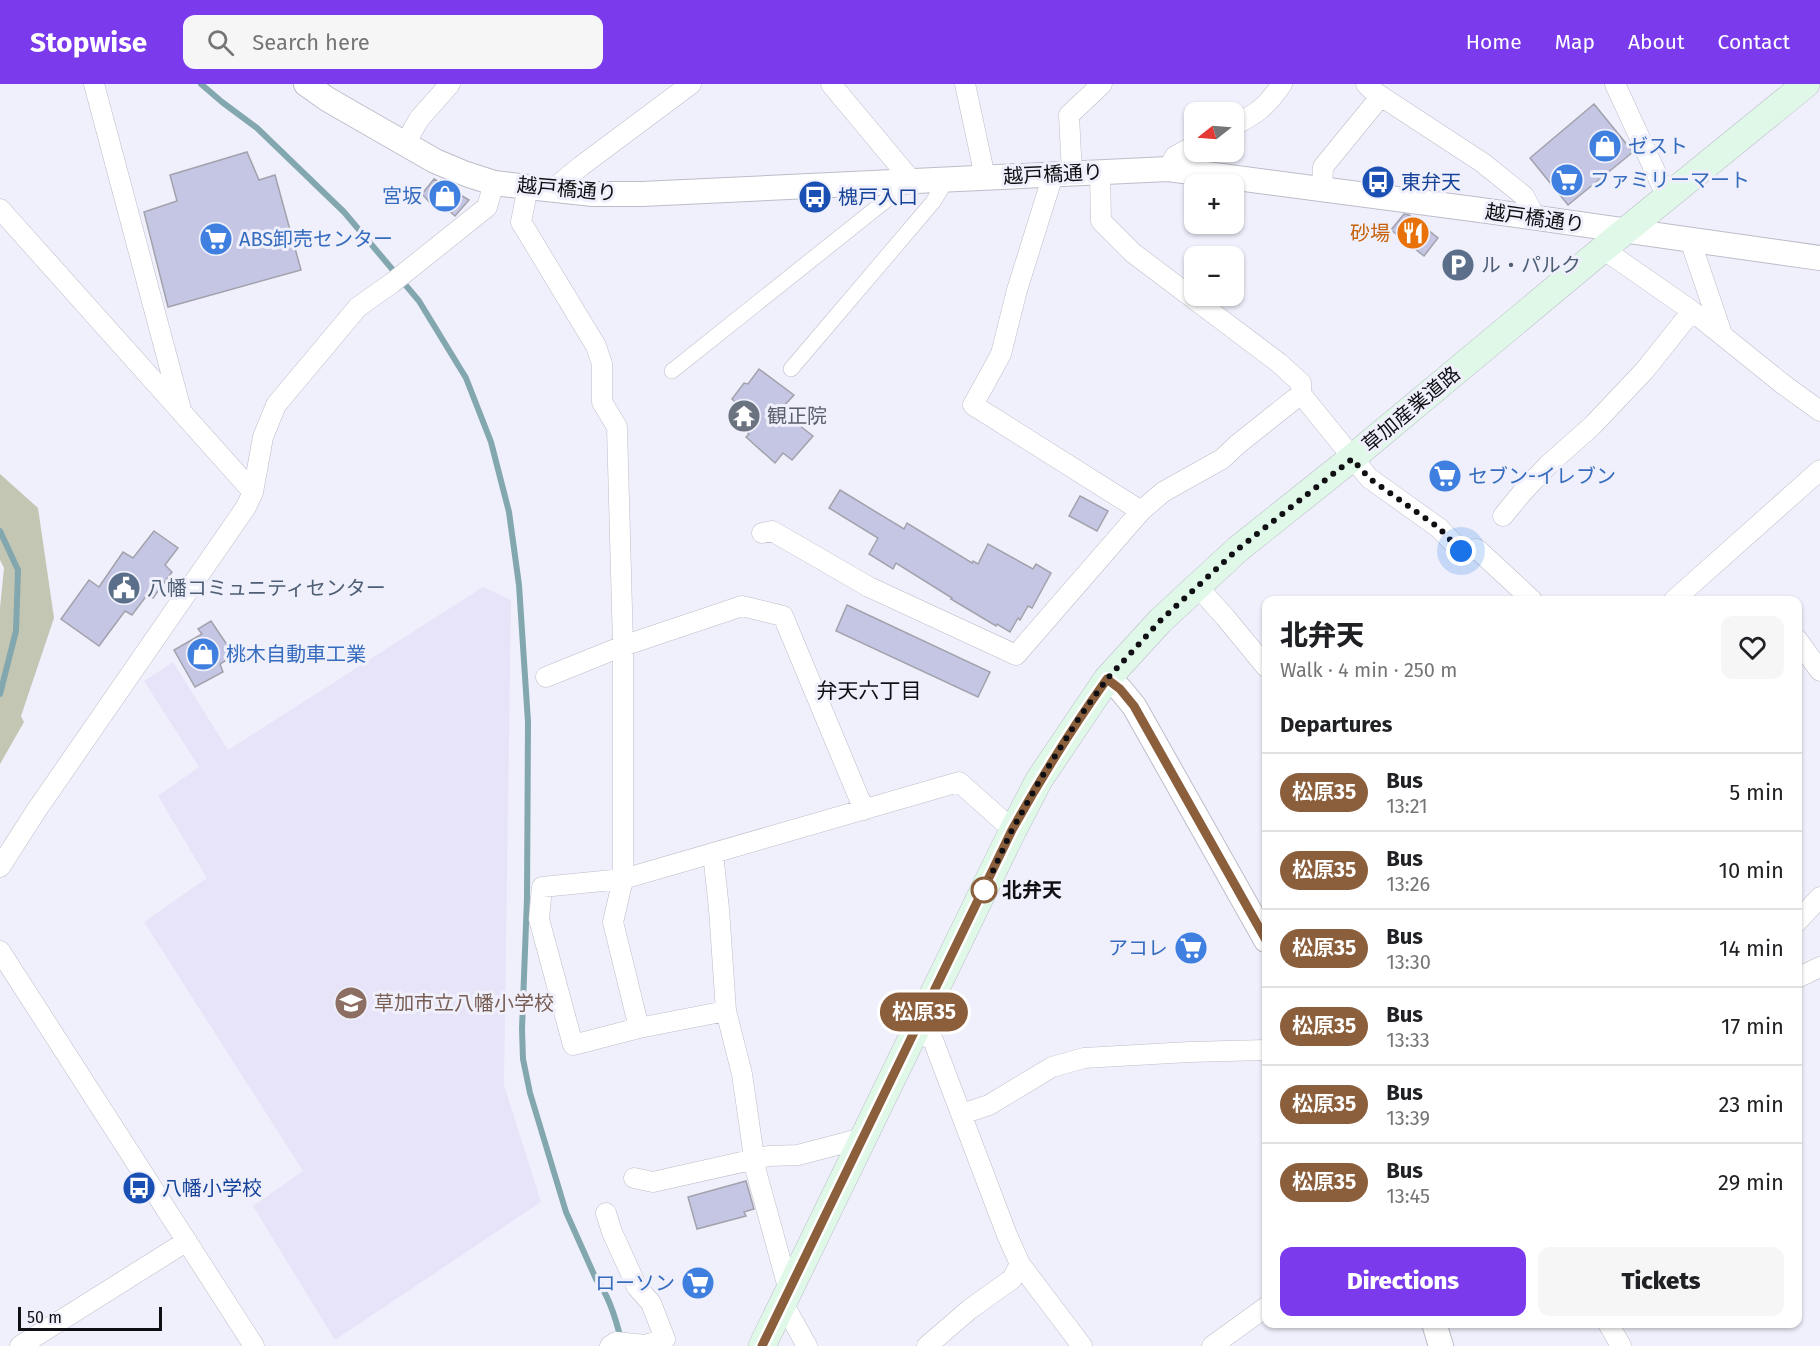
<!DOCTYPE html>
<html lang="en">
<head>
<meta charset="utf-8">
<style>
	body { margin:0; font-family:"Fira Sans","Noto Sans JP",sans-serif; background:#f6f6f6; color:#202124; height:100vh; display:flex; flex-direction:column; font-size:22px; white-space:nowrap }
	* { box-sizing:border-box; margin:0 }
	p { font-size:20px; color:#757577 }
	.icon { flex:none; width:33px; height:33px; fill:none; stroke:currentColor; stroke-width:2; stroke-linecap:round; stroke-linejoin:round }
	.map { position:relative; flex:1; overflow:hidden }
	.sheet { position:absolute; left:1262px; top:512px; width:540px; height:732px; display:flex; flex-direction:column; background:#fff; border-radius:12px; box-shadow:0 2px 4px #0004 }
	.sheet>* { flex:none }
	.badge { padding:0 12px; border-radius:20px; font-size:21px; line-height:39px }
	.needle { width:39px; rotate:253deg }
	.tools { position:absolute; left:1184px; top:18px; display:grid; gap:12px }
	.tools a { display:grid; place-items:center; width:60px; height:60px; border-radius:12px; background:#fff; box-shadow:0 2px 4px #0004; font-size:30px }
	.scale { position:absolute; left:18px; bottom:15px; width:144px; box-sizing:border-box; padding-left:6px; border:3px solid #101014; border-top:0; font-size:16px; line-height:21px; white-space:nowrap; color:#101014; -webkit-text-stroke:4px #eff0fb; paint-order:stroke }
	.you { position:absolute; width:30px; height:30px; margin:-15px; border:4px solid #fff; border-radius:50%; background:#1a73e8; box-shadow:0 0 0 9px #1a73e833 }
	.map>.badge { position:absolute; translate:-50% -50%; box-shadow:0 0 0 3px #fff }
	h2 { padding:0 18px; font-size:22px; line-height:54px }
	.round { display:grid; place-items:center; flex:none; width:63px; height:63px; border-radius:12px; background:#f6f6f6 }
	.overview { display:flex; align-items:center; justify-content:space-between; height:102px; padding:0 18px }
	h1 { font-size:28px; font-weight:800; line-height:45px }
	.primary-button { display:flex; gap:12px; margin-top:auto; padding:12px 18px }
	.primary-button a { flex:1; height:69px; border-radius:12px; background:#7c3aed; color:#fff; font-size:24px; font-weight:800; line-height:69px; text-align:center }
	.primary-button a+a { background:#f6f6f6; color:#202124 }
	ul { padding:0; list-style:none }
	li { display:flex; align-items:center; gap:18px; height:78px; padding:0 18px; border-top:2px solid #e0e0e0 }
	li div { flex:1 }
	li b { display:block; font-size:22px }
	li em { font-style:normal }
	li .badge { min-width:66px; font-weight:700; text-align:center }
	header { display:flex; align-items:center; gap:36px; box-sizing:border-box; height:84px; padding:0 30px; background:#7c3aed; color:#fff }
	header strong { font-size:28px }
	nav { display:flex; gap:33px; margin-inline-start:auto; font-size:21px }
	.search { width:420px; height:54px; background:#f6f6f6; display:flex; align-items:center; gap:15px; box-sizing:border-box; padding:0 21px; border-radius:12px; color:#757577; font-size:22px }
	.map>svg:first-child { display:block }
</style>
</head>
<body>
<header>
<strong>Stopwise</strong>
<div class="search"><svg class="icon" aria-label="search" viewBox="0 0 24 24"><circle cx="10" cy="10" r="6"/><path d="M15 15l6 6"/></svg>Search here</div>
<nav><a>Home</a><a>Map</a><a>About</a><a>Contact</a></nav>
</header>
<div class="map">
<svg width="1820" height="1262" viewBox="0 0 1820 1262">
	<rect width="100%" height="100%" fill="#eff0fb"/>
	<path fill="#e7e4fa" d="M 483,503 L 511,516 L 504,1001 L 541,1118 L 335,1256 L 253,1122 L 303,1087 L 144,838 L 207,794 L 158,712 L 199,683 L 144,597 L 173,578 L 228,666 Z"/>
	<path fill="#c3c6b2" d="M 0,390 L 38,424 L 54,534 L 21,632 L 24,638 L 0,680 L 0,524 L 4,484 L 0,476 Z"/>
	<g fill="none" stroke-linecap="round" stroke-linejoin="round">
		<path stroke="#83a7af" stroke-width="6" d="M 201,0 L 222,18 L 257,44 L 344,128 L 419,217 L 466,294 L 491,358 L 509,428 L 519,501 L 528,638 L 527,814 L 522,945 L 523,975 L 530,1009 L 566,1128 L 596,1195 C 609,1211 616,1235 621,1256
			M 0,447 L 18,486 L 16,547 L 0,610"/>
	</g>
	<path fill="#c4c6e3" stroke="#a2a2ad" stroke-width="1.5" d="M 1594,20 L 1633,68 L 1568,121 L 1530,74 Z
		M 247,68 L 259,96 L 275,91 L 301,186 L 168,223 L 144,128 L 177,117 L 170,91 Z
		M 434,95 L 469,116 L 455,132 L 438,117 L 433,122 L 422,110 Z
		M 1404,130 L 1409,131 L 1438,154 L 1424,172 L 1391,146 Z
		M 759,285 L 794,311 L 780,326 L 813,352 L 792,376 L 783,369 L 775,379 L 746,353 L 749,350 L 728,331 L 737,320 L 732,315 L 744,299 L 748,300 Z
		M 840,406 L 904,445 L 907,439 L 972,479 L 973,477 L 978,480 L 988,460 L 1033,485 L 1036,480 L 1051,489 L 1032,524 L 1028,522 L 1020,536 L 1018,534 L 1010,548 L 997,540 L 996,542 L 951,515 L 952,514 L 896,479 L 893,485 L 869,470 L 878,454 L 829,424 Z
		M 1080,412 L 1108,427 L 1097,447 L 1069,432 Z
		M 154,447 L 178,464 L 165,481 L 172,488 L 153,514 L 147,511 L 132,531 L 125,527 L 99,562 L 61,535 L 89,496 L 99,503 L 123,468 L 133,474 Z
		M 847,521 L 990,588 L 978,613 L 836,547 Z
		M 211,537 L 234,571 L 220,580 L 223,588 L 195,603 L 174,566 L 202,550 L 198,545 Z
		M 746,1097 L 754,1125 L 744,1128 L 746,1132 L 697,1145 L 688,1113 Z"/>
	<g fill="none" stroke-linecap="round" stroke-linejoin="round">
		<defs>
			<path id="pedestrian" d="M 791,285 L 933,118 L 947,95
				M 672,287 L 909,98"/>
			<path id="minor" d="M 94,0 L 180,322
				M 831,0 L 911,96
				M 965,0 L 985,93
				M 1366,0 L 1373,7 L 1483,79 L 1524,112 L 1536,135
				M 1615,0 L 1667,113
				M 1233,42 C 1258,29 1266,23 1282,0
				M 405,60 L 419,35 L 450,0
				M 1168,85 L 1175,72 L 1194,62
				M 1072,90 L 1069,31 L 1102,0
				M 1053,91 L 1017,206 L 1001,270 L 973,321 L 1141,427
				M 528,103 L 521,138 L 596,262 L 602,280 L 602,318 L 617,343 L 623,562 L 623,795 L 613,838 L 639,944
				M 1322,105 L 1323,83 L 1381,12
				M 552,106 L 581,82 L 691,0
				M 0,125 L 253,408
				M 1690,156 L 1722,250
				M 1603,165 L 1692,227 L 1784,301 L 1820,327
				M 1301,310 L 1369,394 L 1439,444 L 1461,467 L 1477,465 L 1532,516
				M 1503,432 L 1521,410 L 1548,381 L 1592,342 L 1645,286 L 1692,227
				M 762,449 L 772,447 L 869,503 L 1016,571 L 1141,427 L 1163,408 L 1222,375 L 1238,360 L 1301,310 L 1301,299 L 1279,279 L 1133,169 L 1101,137 L 1100,88
				M 1197,502 L 1225,533 L 1266,583
				M 1674,516 L 1820,386
				M 1797,555 L 1820,587
				M 546,593 L 623,562 L 742,522 L 783,532 L 864,726
				M 713,769 L 719,825 L 726,927 L 742,990 L 756,1087 L 789,1207
				M 0,783 L 36,727 L 246,423 L 253,408 L 263,353 L 276,321 L 358,223 L 392,199 L 487,123 L 494,99
				M 1797,838 L 1820,813
				M 0,867 L 254,1262
				M 1797,894 L 1820,883
				M 726,927 L 639,944 L 573,961 L 539,835 L 542,803 L 623,795 L 959,698 L 1013,746
				M 915,947 L 933,956 L 1007,1151 L 1020,1180 L 1082,1262
				M 962,1030 L 989,1021 L 1052,983 L 1084,974 L 1189,968 L 1266,966
				M 634,1094 L 653,1098 L 769,1072 L 798,1071 L 863,1054
				M 606,1129 L 612,1148 L 637,1203 L 651,1219 L 665,1255 L 645,1261 L 616,1258 L 610,1262
				M 783,1219 L 807,1262
				M 1608,1239 L 1621,1262
				M 20,1262 L 187,1157
				M 927,1262 L 970,1225 L 1012,1195 L 1020,1180
				M 1212,1262 L 1266,1223"/>
			<path id="tertiary" d="M 306,0 L 327,15 L 435,77 L 466,90 L 494,99 L 528,103 L 593,110 L 642,110 L 1168,85 L 1473,125 L 1820,174
				M 1107,595 L 1120,605 L 1134,622 L 1266,856
				M 1434,1239 L 1441,1262"/>
			<path id="secondary" d="M 762,1262 L 1013,746 L 1039,696 L 1107,595 L 1161,536 L 1238,465 L 1352,374 L 1603,165 L 1806,0"/>
		</defs>
		<use href="#pedestrian" stroke="#bcbdc9" stroke-width="16"/>
		<use href="#minor" stroke="#bcbdc9" stroke-width="21"/>
		<use href="#tertiary" stroke="#bcbdc9" stroke-width="26"/>
		<use href="#secondary" stroke="#bcbdc9" stroke-width="28"/>
		<use href="#pedestrian" stroke="#fff" stroke-width="15"/>
		<use href="#minor" stroke="#fff" stroke-width="20"/>
		<use href="#tertiary" stroke="#fff" stroke-width="24"/>
		<use href="#secondary" stroke="#e0f8e8" stroke-width="27"/>
	</g>
	<g fill="none" stroke-linecap="round" stroke-linejoin="round">
		<defs>
			<path id="line" d="M 762,1262 L 1012,746 C 1041,694 1072,644 1107,595 L 1120,605 L 1134,622 L 1266,856"/>
		</defs>
		<use href="#line" stroke="#fff" stroke-width="14"/>
		<use href="#line" stroke="#8b5e3c" stroke-width="9"/>
		<path stroke="#101014" stroke-width="6" stroke-dasharray="0 10.8" d="M 984,806 L 1012,746 L 1040,696 L 1081,631 L 1107,595 L 1161,536 L 1238,465 L 1352,375 L 1369,394 L 1439,444 L 1461,467"/>
	</g>
	<defs>
		<symbol id="shop-disc" viewBox="-11 -11 22 22"><circle r="9.5" fill="#3f7fe0" stroke="#eff0fb"/><path d="M-5-2.5h2.3a2.7 3.5 0 0 1 5.4 0H5L5.5 6h-11ZM-1.5-2.5h3a1.5 2.3 0 0 0-3 0Z" fill="#fff"/></symbol>
		<symbol id="supermarket-disc" viewBox="-11 -11 22 22"><circle r="9.5" fill="#3f7fe0" stroke="#eff0fb"/><path d="M-6-5.5h2.5l.6 2H6L4.5 2H-2.5L-4.4-4H-6ZM-1.5 3.2a1.3 1.3 0 1 0 .1 0ZM3 3.2a1.3 1.3 0 1 0 .1 0Z" fill="#fff"/></symbol>
		<symbol id="bus-disc" viewBox="-11 -11 22 22"><circle r="9.5" fill="#1a4fb4" stroke="#eff0fb"/><path d="M-5-6H5V4H4V6H2V4H-2V6H-4V4H-5ZM-3.5-4V0h7V-4ZM-3.5 1.2v1.5H-2V1.2ZM2 1.2v1.5H3.5V1.2Z" fill="#fff"/></symbol>
		<symbol id="restaurant-disc" viewBox="-11 -11 22 22"><circle r="9.5" fill="#e8710a" stroke="#eff0fb"/><path d="M-5-6h1v4h1v-4h1v4h1v-4h1v5L-1.5 .5V6h-2V.5L-5-1ZM5-6V6H3V1.5H1.5Q1.5-4 5-6Z" fill="#fff"/></symbol>
		<symbol id="parking-disc" viewBox="-11 -11 22 22"><circle r="9.5" fill="#5c6f8a" stroke="#eff0fb"/><path d="M-3.5-5.5H1a3.5 3.5 0 0 1 0 7H-1V5.5H-3.5ZM-1-3.4V-.6H.8a1.4 1.4 0 0 0 0-2.8Z" fill="#fff"/></symbol>
		<symbol id="temple-disc" viewBox="-11 -11 22 22"><circle r="9.5" fill="#6b7280" stroke="#eff0fb"/><path d="M0-6L5-2H3V0L6.5 2.5H4V6H1.5V3h-3V6H-4V2.5H-6.5L-3 0V-2H-5Z" fill="#fff"/></symbol>
		<symbol id="civic-disc" viewBox="-11 -11 22 22"><circle r="9.5" fill="#5c6f8a" stroke="#eff0fb"/><path d="M-.6-6.5H3V-4.5H.6V-3L4-1V1h2V6H-6V1h2V-1L-.6-3ZM-1.2 2.5V6h2.4V2.5Z" fill="#fff"/></symbol>
		<symbol id="school-disc" viewBox="-11 -11 22 22"><circle r="9.5" fill="#8d6e63" stroke="#eff0fb"/><path d="M0-5L7-2L0 1L-7-2ZM-4 1L0 2.5L4 1V4Q0 6-4 4Z" fill="#fff"/></symbol>
	</defs>
	<g fill-rule="evenodd">
		<use href="#shop-disc" x="1586" y="43" width="38" height="38"/>
		<use href="#supermarket-disc" x="1548" y="77" width="38" height="38"/>
		<use href="#bus-disc" x="1359" y="79" width="38" height="38"/>
		<use href="#shop-disc" x="426" y="93" width="38" height="38"/>
		<use href="#bus-disc" x="796" y="94" width="38" height="38"/>
		<use href="#restaurant-disc" x="1394" y="130" width="38" height="38"/>
		<use href="#supermarket-disc" x="197" y="136" width="38" height="38"/>
		<use href="#parking-disc" x="1439" y="162" width="38" height="38"/>
		<use href="#temple-disc" x="725" y="313" width="38" height="38"/>
		<use href="#supermarket-disc" x="1426" y="373" width="38" height="38"/>
		<use href="#civic-disc" x="105" y="485" width="38" height="38"/>
		<use href="#shop-disc" x="184" y="551" width="38" height="38"/>
		<use href="#supermarket-disc" x="1172" y="845" width="38" height="38"/>
		<use href="#school-disc" x="332" y="900" width="38" height="38"/>
		<use href="#bus-disc" x="120" y="1085" width="38" height="38"/>
		<use href="#supermarket-disc" x="679" y="1180" width="38" height="38"/>
	</g>
	<circle fill="#fff" stroke="#8b5e3c" stroke-width="3" cx="984" cy="806" r="12"/>
	<g text-anchor="middle" stroke-width="6" stroke-linejoin="round" paint-order="stroke">
		<g font-size="20" fill="#366cbe" stroke="#eff0fb" text-anchor="start">
			<text x="1628" y="69">ゼスト</text>
			<text x="1590" y="103">ファミリーマート</text>
			<text x="422" y="119" text-anchor="end">宮坂</text>
			<text x="239" y="162">ABS卸売センター</text>
			<text x="1468" y="399">セブン-イレブン</text>
			<text x="226" y="577">桃木自動車工業</text>
			<text x="1168" y="871" text-anchor="end">アコレ</text>
			<text x="675" y="1206" text-anchor="end">ローソン</text>
		</g>
		<g font-size="20" fill="#101014" stroke="#eff0fb">
			<text transform="translate(1053 90) rotate(-3)" y="7">越戸橋通り</text>
			<text transform="translate(567 105) rotate(5)" y="7">越戸橋通り</text>
			<text transform="translate(1535 134) rotate(8)" y="7">越戸橋通り</text>
			<text transform="translate(1411 325) rotate(-40)" y="7">草加産業道路</text>
		</g>
		<g font-size="20" fill="#164399" stroke="#eff0fb" text-anchor="start">
			<text x="1401" y="105">東弁天</text>
			<text x="838" y="120">槐戸入口</text>
			<text x="162" y="1111">八幡小学校</text>
		</g>
		<g font-size="20" fill="#c56008" stroke="#eff0fb" text-anchor="end">
			<text x="1390" y="156">砂場</text>
		</g>
		<g font-size="20" fill="#4e5e75" stroke="#eff0fb" text-anchor="start">
			<text x="1481" y="188">ル・パルク</text>
			<text x="147" y="511">八幡コミュニティセンター</text>
		</g>
		<g font-size="20" fill="#5b616d" stroke="#eff0fb" text-anchor="start">
			<text x="767" y="339">観正院</text>
		</g>
		<g font-size="20" font-weight="bold" fill="#101014" stroke="#eff0fb" text-anchor="start">
			<text x="1002" y="813">北弁天</text>
		</g>
		<g font-size="20" fill="#785e54" stroke="#eff0fb" text-anchor="start">
			<text x="374" y="926">草加市立八幡小学校</text>
		</g>
		<g font-size="21" fill="#101014" stroke="#eff0fb">
			<text x="869" y="614">弁天六丁目</text>
		</g>
	</g>
</svg>
<div class="tools">
<a><svg class="needle" viewBox="-14 -14 28 28"><path d="M0-13l5 13h-10z" fill="#e53935"/><path d="M0 13l5-13h-10z" fill="#757577"/></svg></a>
<a>+</a>
<a>−</a>
</div>
<div class="scale">50 m</div>
<div class="you" style="left:1461px;top:467px"></div>
<b class="badge" style="left:924px;top:928px;background:#8b5e3c;color:#fff">松原35</b>
<section class="sheet">
<div class="overview"><div><h1>北弁天</h1><p>Walk · 4 min · 250 m</p></div><a class="round"><svg class="icon" aria-label="heart" viewBox="0 0 24 24"><path d="M12 20l-8-8c-3-5 5-10 8-4 3-6 11-1 8 4z"/></svg></a></div>
<h2>Departures</h2>
<ul>
<li><span class="badge" style="background:#8b5e3c;color:#fff">松原35</span><div><b>Bus</b><p>13:21</p></div><em>5 min</em></li>
<li><span class="badge" style="background:#8b5e3c;color:#fff">松原35</span><div><b>Bus</b><p>13:26</p></div><em>10 min</em></li>
<li><span class="badge" style="background:#8b5e3c;color:#fff">松原35</span><div><b>Bus</b><p>13:30</p></div><em>14 min</em></li>
<li><span class="badge" style="background:#8b5e3c;color:#fff">松原35</span><div><b>Bus</b><p>13:33</p></div><em>17 min</em></li>
<li><span class="badge" style="background:#8b5e3c;color:#fff">松原35</span><div><b>Bus</b><p>13:39</p></div><em>23 min</em></li>
<li><span class="badge" style="background:#8b5e3c;color:#fff">松原35</span><div><b>Bus</b><p>13:45</p></div><em>29 min</em></li>
</ul>
<div class="primary-button"><a>Directions</a><a>Tickets</a></div>
</section>
</div>
</body>
</html>
